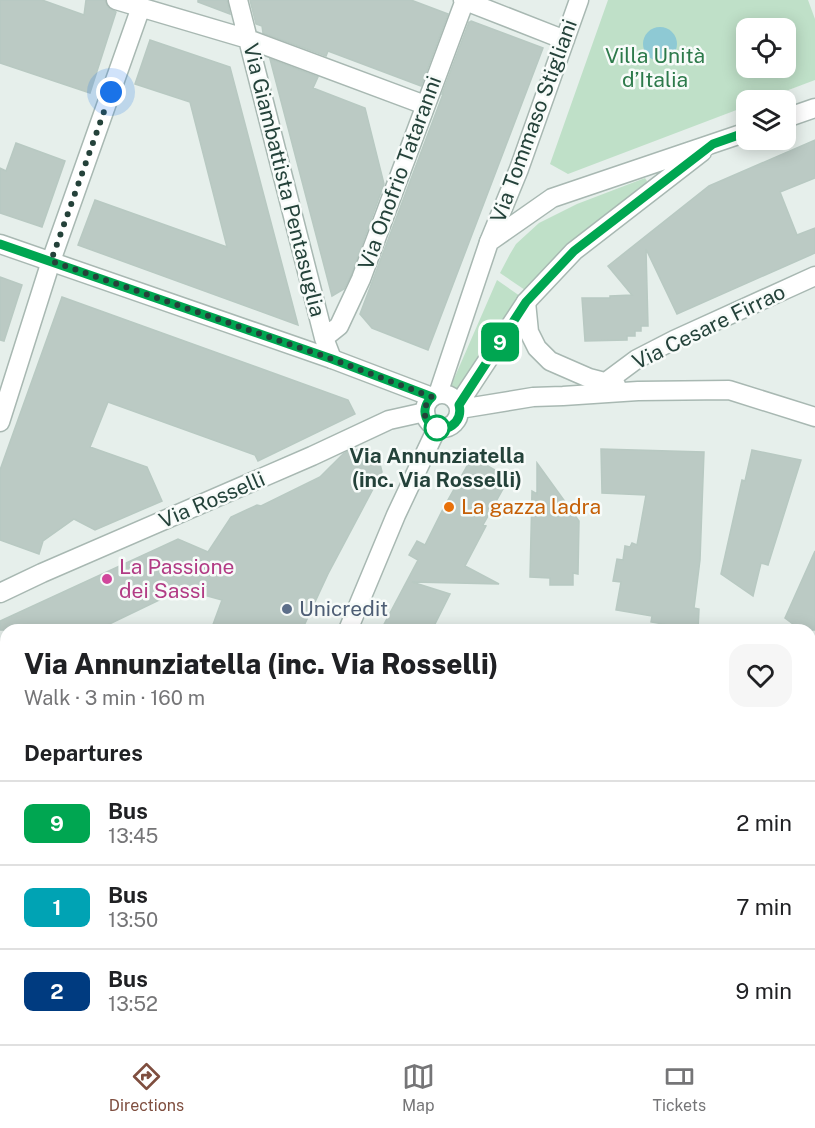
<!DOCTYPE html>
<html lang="en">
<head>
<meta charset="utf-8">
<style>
	body { margin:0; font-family:"Public Sans",sans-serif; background:#f6f6f6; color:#202124; height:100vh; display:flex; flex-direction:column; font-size:22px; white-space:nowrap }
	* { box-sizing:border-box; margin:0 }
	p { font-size:20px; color:#757577 }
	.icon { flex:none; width:33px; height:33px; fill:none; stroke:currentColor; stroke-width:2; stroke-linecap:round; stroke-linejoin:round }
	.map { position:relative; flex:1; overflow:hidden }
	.sheet { position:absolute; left:0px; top:624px; width:816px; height:420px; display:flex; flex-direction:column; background:#fff; border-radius:18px 18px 0 0; box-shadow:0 3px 15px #0003 }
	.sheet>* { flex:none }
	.badge { padding:0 12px; border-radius:9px; font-size:21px; line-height:39px }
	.fabs { position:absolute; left:736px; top:18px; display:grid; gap:12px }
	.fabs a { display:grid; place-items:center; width:60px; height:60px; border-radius:12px; background:#fff; box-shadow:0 3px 15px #0003; font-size:30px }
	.you { position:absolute; width:30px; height:30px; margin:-15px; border:4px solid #fff; border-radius:50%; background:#1a73e8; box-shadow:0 0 0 9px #1a73e833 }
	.map>.badge { position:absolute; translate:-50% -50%; box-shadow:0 0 0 3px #fff }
	h2 { padding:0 24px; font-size:22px; line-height:54px }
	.round { display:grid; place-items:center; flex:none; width:63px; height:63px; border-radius:18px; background:#f6f6f6 }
	.overview { display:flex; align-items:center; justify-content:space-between; height:102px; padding:0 24px }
	h1 { font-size:28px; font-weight:800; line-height:45px }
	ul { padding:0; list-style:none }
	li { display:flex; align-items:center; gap:18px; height:84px; padding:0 24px; border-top:2px solid #e0e0e0 }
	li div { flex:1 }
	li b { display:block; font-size:22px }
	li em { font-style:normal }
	li .badge { min-width:66px; font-weight:700; text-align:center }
	.menu { display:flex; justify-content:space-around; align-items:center; height:84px; border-top:2px solid #e0e0e0; background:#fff; font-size:16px; color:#757577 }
	.menu a { display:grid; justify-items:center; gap:3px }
	.menu .selected { color:#7f4e3f }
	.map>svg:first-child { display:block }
</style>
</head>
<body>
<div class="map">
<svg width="815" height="1044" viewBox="0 0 815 1044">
	<rect width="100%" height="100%" fill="#e6efeb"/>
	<path fill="#bfe0c8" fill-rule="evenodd" d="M 608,0 L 808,0 L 815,19 L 815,80 L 762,100 L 747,100 L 747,106 L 568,174 L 550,164 ZM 747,28 L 786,28 L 786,68 L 747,68 Z
		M 645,178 L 647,181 L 645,185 L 525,290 L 500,273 L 510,254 L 516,244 L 539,223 L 577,204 Z
		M 497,280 L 520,296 L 458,392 L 455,388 L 450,388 Z"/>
	<path fill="#8ec9d4" d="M643 44a17 17 0 1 1 34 0a17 17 0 1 1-34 0Z"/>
	<path fill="#bbcac4" stroke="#b8c9c2" stroke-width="1.5" d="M 0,0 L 42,0 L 84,15 L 86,0 L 105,0 L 108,7 L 116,12 L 90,93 L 0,63 Z
		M 198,0 L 227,0 L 230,14 L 198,2 Z
		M 250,0 L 411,0 L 448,14 L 421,86 L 328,51 L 326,56 L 263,33 L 262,26 L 256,24 Z
		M 471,21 L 543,48 L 428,350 L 372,328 L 360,314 L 443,94 L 442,94 L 469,22 L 470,22 Z
		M 150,40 L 230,67 L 298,325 L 78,245 L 95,200 L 227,247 L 190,102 L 135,84 Z
		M 270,59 L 318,77 L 313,88 L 365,108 L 384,184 L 351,275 L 344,289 L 332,296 Z
		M 815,140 L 815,178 L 780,192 L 797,235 L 815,228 L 815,253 L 677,314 L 646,249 L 648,326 L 641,326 L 641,331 L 635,331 L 635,336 L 627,336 L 627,340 L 585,341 L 582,298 L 610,298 L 610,296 L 632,295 L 608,266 L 709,186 Z
		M 16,143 L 65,161 L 42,227 L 0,213 L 0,168 L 6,171 Z
		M 0,277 L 22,285 L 4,341 L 0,340 Z
		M 62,297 L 348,400 L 355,414 L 258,461 L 255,455 L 108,402 L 90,447 L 147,467 L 162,501 L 95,530 L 74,519 L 43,541 L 39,554 L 0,540 L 0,470 Z
		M 368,449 L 377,455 L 379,460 L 382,472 L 328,574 L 302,630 L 211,630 L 222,600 L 182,589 L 97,630 L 0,630 L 0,621 L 178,539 L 208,552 L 231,517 L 257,505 L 261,506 L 320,477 L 343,454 L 350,450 Z
		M 601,449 L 704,452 L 700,560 L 694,608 L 699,609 L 698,630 L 651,622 L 652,616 L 616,610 L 621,582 L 613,581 L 617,559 L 623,560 L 625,546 L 630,547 L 632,543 L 637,545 L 646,495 L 602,493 Z
		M 752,450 L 801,460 L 768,565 L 761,563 L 753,596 L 721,574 L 742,480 L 745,481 Z
		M 472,457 L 509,478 L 483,525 L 486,526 L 465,566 L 499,584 L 412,582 L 450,594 L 432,630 L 381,630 L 418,560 L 409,555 L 417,541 L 425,545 L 444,507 Z
		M 537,463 L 579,521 L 578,574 L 573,573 L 573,585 L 550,585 L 550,578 L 530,577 L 532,491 L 537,494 Z
		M 815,551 L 815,630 L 801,630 L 785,618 Z"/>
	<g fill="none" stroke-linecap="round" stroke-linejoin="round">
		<defs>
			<path id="minor" d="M 116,0 L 248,39 L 425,105
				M 238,0 L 324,338 L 332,359
				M 463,0 L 565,40
				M 489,242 L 519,169 L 579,0
				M 526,302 L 529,332 L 537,348 L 550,361 L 589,378 L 616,385
				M 324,338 L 339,326 L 361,279 L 465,0
				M 606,382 L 637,359 L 674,340 L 815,276
				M 0,422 L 51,261 L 141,7
				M 0,593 L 42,573 L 312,456 L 389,420 L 425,412
				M 810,738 L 815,738
				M 0,1039 L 17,1044"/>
			<path id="tertiary" d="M 786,118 L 815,108
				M 0,244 L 332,359 L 432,397
				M425 411a17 17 0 1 1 34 0a17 17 0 1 1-34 0Z
				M 438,394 L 489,242 L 552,198 L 747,132
				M 458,405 L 526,302 L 574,251 L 702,152
				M 460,409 L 533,397 L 563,396 L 638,391 L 729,390 L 815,417
				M 348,630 L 396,515 L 437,428
				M 212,1044 L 213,1038"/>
		</defs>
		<use href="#minor" stroke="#a8b8b2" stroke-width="21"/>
		<use href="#tertiary" stroke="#a8b8b2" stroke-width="21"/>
		<use href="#minor" stroke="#fff" stroke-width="18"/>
		<use href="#tertiary" stroke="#fff" stroke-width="18"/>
	</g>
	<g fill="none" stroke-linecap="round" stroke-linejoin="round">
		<defs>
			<path id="line" d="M 0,244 L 332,359 L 432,397 C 418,410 426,428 445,429 C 456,425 462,417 459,405 L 526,302 L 574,251 L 713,144 L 747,132"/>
		</defs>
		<use href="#line" stroke="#fff" stroke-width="14"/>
		<use href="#line" stroke="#00a651" stroke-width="9"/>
		<path stroke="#24423a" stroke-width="6" stroke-dasharray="0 10.8" d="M 111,92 L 51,261 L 332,359 L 432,397 C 420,409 423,421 437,428"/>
	</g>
	<circle fill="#fff" stroke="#00a651" stroke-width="3" cx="437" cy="428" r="12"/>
	<circle fill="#e8710a" stroke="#f7fbf9" stroke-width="2" cx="449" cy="507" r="6"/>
	<circle fill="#d1479c" stroke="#f7fbf9" stroke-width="2" cx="107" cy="579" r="6"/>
	<circle fill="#5c6f8a" stroke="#f7fbf9" stroke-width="2" cx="287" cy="609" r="6"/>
	<g text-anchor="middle" stroke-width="5" stroke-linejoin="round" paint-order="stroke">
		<g font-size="21" fill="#2d7a4b" stroke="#f7fbf9">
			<text x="655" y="63">Villa Unità<tspan x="655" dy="24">d’Italia</tspan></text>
		</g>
		<g font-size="21" fill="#24423a" stroke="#f7fbf9">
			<text transform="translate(534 121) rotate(-70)" y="7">Via Tommaso Stigliani</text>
			<text transform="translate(400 173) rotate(-70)" y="7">Via Onofrio Tataranni</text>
			<text transform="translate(284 180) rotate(76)" y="7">Via Giambattista Pentasuglia</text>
			<text transform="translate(709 327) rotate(-26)" y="7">Via Cesare Firrao</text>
			<text transform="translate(212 500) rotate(-23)" y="7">Via Rosselli</text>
		</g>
		<g font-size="21" font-weight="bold" fill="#24423a" stroke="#f7fbf9">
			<text x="437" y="463">Via Annunziatella<tspan x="437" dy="24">(inc. Via Rosselli)</tspan></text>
		</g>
		<g font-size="21" fill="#c56008" stroke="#f7fbf9" text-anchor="start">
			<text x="461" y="514">La gazza ladra</text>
		</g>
		<g font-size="21" fill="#b23c85" stroke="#f7fbf9" text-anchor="start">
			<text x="119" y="574">La Passione<tspan x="119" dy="24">dei Sassi</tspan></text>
		</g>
		<g font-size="21" fill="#4e5e75" stroke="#f7fbf9" text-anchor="start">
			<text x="299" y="616">Unicredit</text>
		</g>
	</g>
</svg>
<div class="fabs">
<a><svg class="icon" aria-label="locate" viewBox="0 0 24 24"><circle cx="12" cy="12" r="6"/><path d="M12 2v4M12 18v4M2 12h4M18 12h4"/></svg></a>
<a><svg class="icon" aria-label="layers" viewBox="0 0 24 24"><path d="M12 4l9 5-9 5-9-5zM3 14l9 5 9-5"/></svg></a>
</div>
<div class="you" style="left:111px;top:92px"></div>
<b class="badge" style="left:500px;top:342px;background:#00a651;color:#fff">9</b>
<section class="sheet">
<div class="overview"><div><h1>Via Annunziatella (inc. Via Rosselli)</h1><p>Walk · 3 min · 160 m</p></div><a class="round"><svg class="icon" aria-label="heart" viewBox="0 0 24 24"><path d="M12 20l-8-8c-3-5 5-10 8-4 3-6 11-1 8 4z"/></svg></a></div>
<h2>Departures</h2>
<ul>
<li><span class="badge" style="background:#00a651;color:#fff">9</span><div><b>Bus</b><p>13:45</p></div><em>2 min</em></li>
<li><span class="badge" style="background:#00a3b4;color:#fff">1</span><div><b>Bus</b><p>13:50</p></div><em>7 min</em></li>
<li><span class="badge" style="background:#003b80;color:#fff">2</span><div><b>Bus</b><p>13:52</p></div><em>9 min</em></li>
</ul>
</section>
</div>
<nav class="menu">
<a class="selected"><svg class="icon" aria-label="directions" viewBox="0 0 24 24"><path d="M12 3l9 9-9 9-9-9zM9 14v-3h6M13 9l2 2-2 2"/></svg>Directions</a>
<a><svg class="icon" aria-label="map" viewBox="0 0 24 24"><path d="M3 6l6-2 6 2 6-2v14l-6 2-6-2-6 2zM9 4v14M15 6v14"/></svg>Map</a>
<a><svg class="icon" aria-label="tickets" viewBox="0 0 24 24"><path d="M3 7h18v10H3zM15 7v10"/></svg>Tickets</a>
</nav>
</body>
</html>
